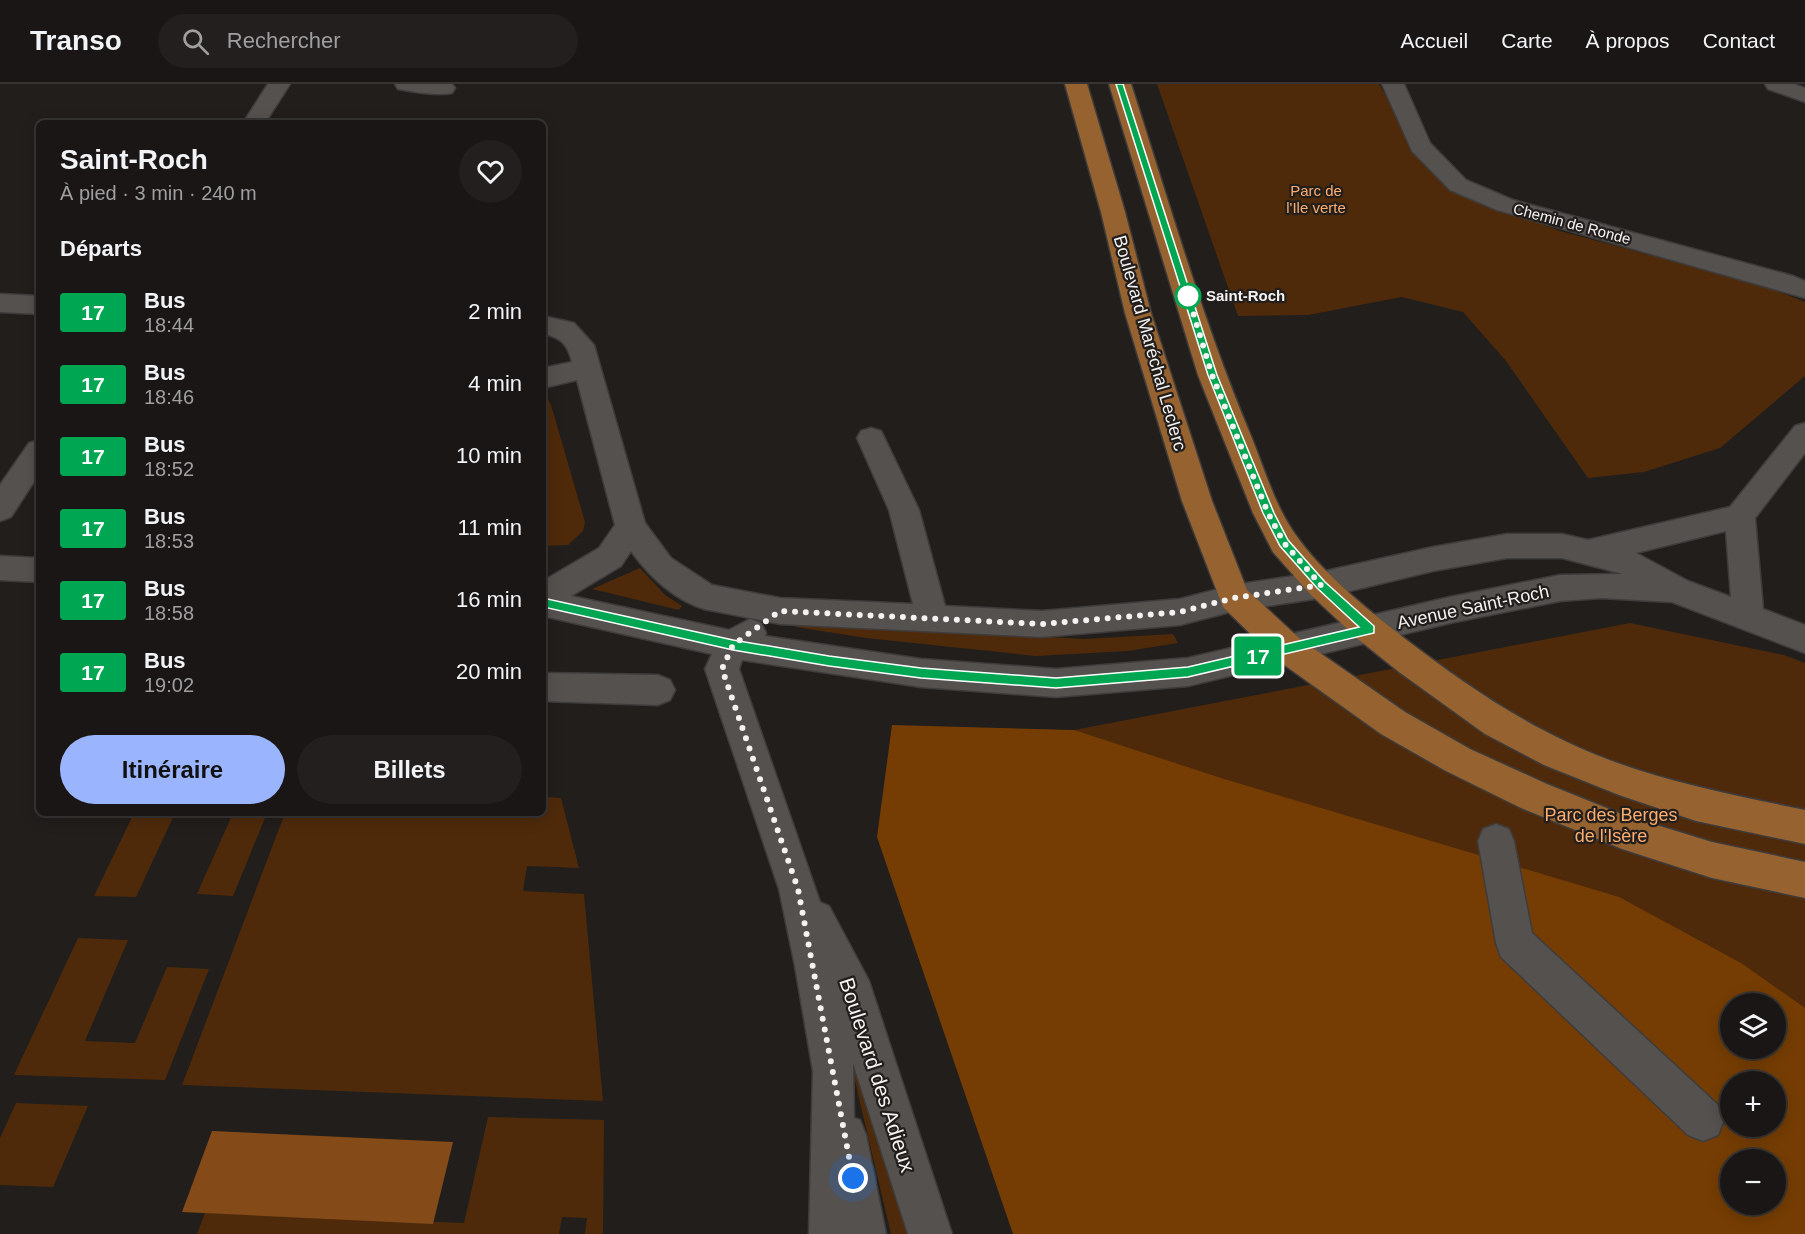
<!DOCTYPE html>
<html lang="fr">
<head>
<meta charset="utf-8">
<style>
	body { margin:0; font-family:Arial,sans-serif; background:#221f1e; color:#f1f3f6; height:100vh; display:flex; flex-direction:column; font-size:22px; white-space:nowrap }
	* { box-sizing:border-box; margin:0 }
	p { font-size:20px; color:#9f9fa0 }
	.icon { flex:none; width:33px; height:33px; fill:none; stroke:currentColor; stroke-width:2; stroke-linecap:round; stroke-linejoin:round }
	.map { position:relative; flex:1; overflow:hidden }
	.details { position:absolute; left:36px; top:36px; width:510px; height:696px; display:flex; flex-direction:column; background:#191615; border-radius:9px; box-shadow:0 3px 15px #0003,0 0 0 2px #373534 }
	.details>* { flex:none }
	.badge { padding:0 12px; border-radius:4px; font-size:21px; line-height:39px }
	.buttons { position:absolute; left:1720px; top:909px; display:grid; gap:12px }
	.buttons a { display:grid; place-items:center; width:66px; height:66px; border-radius:50%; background:#191615; box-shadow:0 3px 15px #0003,0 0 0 2px #373534; font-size:30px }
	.you { position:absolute; width:30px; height:30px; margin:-15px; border:4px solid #fff; border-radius:50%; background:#1a73e8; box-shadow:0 0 0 9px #1a73e833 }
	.map>.badge { position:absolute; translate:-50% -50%; box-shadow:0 0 0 3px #fff }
	h2 { padding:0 24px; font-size:22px; line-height:54px }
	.round { display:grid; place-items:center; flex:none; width:63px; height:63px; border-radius:32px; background:#221f1e }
	.headline { display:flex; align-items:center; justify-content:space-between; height:102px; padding:0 24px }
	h1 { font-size:28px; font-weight:700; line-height:45px }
	.cta { display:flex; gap:12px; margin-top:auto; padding:12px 24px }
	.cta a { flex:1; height:69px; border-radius:36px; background:#9ab5fd; color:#111; font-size:24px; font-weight:700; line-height:69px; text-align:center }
	.cta a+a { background:#221f1e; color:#f1f3f6 }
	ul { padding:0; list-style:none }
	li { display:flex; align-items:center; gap:18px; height:72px; padding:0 24px }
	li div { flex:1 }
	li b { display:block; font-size:22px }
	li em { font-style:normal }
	li .badge { min-width:66px; font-weight:700; text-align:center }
	header { display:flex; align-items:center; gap:36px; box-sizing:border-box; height:84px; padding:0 30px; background:#191615; border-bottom:2px solid #373534 }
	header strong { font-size:28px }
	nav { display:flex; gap:33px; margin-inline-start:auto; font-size:21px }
	.search { width:420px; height:54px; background:#221f1e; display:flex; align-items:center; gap:15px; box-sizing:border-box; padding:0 21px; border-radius:33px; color:#9f9fa0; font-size:22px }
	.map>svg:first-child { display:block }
</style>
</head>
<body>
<header>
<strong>Transo</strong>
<div class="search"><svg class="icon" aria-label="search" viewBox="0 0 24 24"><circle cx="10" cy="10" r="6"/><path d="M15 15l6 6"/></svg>Rechercher</div>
<nav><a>Accueil</a><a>Carte</a><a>À propos</a><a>Contact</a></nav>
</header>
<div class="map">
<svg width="1805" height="1150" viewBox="0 0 1805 1150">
	<rect width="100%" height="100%" fill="#211e1c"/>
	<path fill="#4e2a0b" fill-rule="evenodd" d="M 1157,0 L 1379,0 L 1427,84 L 1458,109 L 1560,147 L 1762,201 L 1805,218 L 1805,292 L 1720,364 L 1644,388 L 1588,394 L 1506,277 L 1463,228 L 1402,213 L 1308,231 L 1238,232 Z
		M 543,315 L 548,315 L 551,321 L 585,438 L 583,447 L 568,461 L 543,462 Z
		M 640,484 L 665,511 L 682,522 L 679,526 L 592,505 Z
		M 816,539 L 1084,555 L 1173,550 L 1178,559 L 1128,567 L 1036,572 L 866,554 L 796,543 L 796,540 Z
		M 1630,539 L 1784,571 L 1805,579 L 1805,1150 L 1746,1150 L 999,654 L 1074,646 ZM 1731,920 L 1776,920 L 1776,964 L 1731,964 ZM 1731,998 L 1776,998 L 1776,1042 L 1731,1042 ZM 1731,1076 L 1776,1076 L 1776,1120 L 1731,1120 Z
		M 543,713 L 561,714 L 579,784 L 527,782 L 523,807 L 584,810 L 603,1017 L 182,1001 L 285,729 L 543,729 Z
		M 134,729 L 175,729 L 136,813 L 94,812 Z
		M 233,729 L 267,729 L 233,812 L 197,810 Z
		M 78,854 L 128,856 L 85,957 L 135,959 L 167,883 L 209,885 L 165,996 L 14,991 Z
		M 842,942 L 913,1150 L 891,1150 Z
		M 16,1019 L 88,1022 L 53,1103 L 0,1101 L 0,1054 Z
		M 488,1033 L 604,1036 L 603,1150 L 585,1150 L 587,1134 L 562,1133 L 559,1150 L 197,1150 L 205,1129 L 464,1139 Z"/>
	<path fill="#753d03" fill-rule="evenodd" d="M 892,641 L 1074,646 L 1224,695 L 1619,813 L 1741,879 L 1805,924 L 1805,1150 L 1013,1150 L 877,753 ZM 1731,920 L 1776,920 L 1776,964 L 1731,964 ZM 1731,998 L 1776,998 L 1776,1042 L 1731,1042 ZM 1731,1076 L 1776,1076 L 1776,1120 L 1731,1120 Z"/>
	<path fill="#844b19" d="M 212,1047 L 453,1058 L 433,1140 L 182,1128 Z"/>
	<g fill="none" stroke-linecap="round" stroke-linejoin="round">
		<defs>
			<path id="minor" d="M 268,0 L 290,0 L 265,39 L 243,39 Z
				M 395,0 L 452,0 L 455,4 L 452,9 C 436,12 414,8 398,5 Z
				M 1382,0 L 1404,0 L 1430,59 L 1466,96 L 1513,116 L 1793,192 L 1805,197 L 1805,214 L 1497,126 L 1450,106 L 1412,67 Z
				M 1765,0 L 1794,0 L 1805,4 L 1805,18 L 1768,5 Z
				M 0,210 L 39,212 L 39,230 L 0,228 Z
				M 543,232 L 574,239 L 594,261 L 645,439 L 671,474 L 712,501 L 780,514 L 913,520 L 889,426 L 857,354 L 861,347 L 871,344 L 881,347 L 919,426 L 945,522 L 1042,527 L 1180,515 L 1234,501 L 1321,488 L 1433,463 L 1507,450 L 1562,450 L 1588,456 L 1730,423 L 1795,342 L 1805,339 L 1805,369 L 1755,434 L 1763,525 L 1805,541 L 1805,569 L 1672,518 L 1601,514 L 1560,517 L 1450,539 L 1188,602 L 1056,613 L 921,603 L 742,576 L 739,585 L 820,818 L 829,822 L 869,897 L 952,1150 L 908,1150 L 853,979 L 854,1034 L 860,1036 L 866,1051 L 886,1150 L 809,1150 L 813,987 L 795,882 L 779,805 L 705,585 L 712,570 L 543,532 L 543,497 L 599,464 L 615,441 L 577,296 L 543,304 L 543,284 L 572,278 C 568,261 561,253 543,250 ZM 1726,447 L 1731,513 L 1688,497 L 1636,469 ZM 631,467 C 649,492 673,515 704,525 L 780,540 L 1042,553 L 1180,541 L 1234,527 L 1321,514 L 1433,487 L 1507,474 L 1562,474 L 1623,490 L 1560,491 L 1450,513 L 1188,574 L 1056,585 L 921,575 L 765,552 L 766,549 L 761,539 L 750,535 L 729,546 L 571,512 L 621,482 Z
				M 39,356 L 39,390 L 11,433 L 0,437 L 0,401 L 29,359 Z
				M 0,472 L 39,474 L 39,498 L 0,496 Z
				M 543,589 L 658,591 L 670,596 L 675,606 L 670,616 L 658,621 L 543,617 Z
				M 1496,740 L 1509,745 L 1514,757 L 1532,849 L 1718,1021 L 1724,1036 L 1718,1051 L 1703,1057 L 1688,1051 L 1501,873 L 1496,859 L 1478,757 L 1483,745 Z"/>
			<path id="major" d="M 1065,0 L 1087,0 L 1125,128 L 1151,229 L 1212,417 L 1247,506 L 1300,555 L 1405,628 L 1470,665 L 1547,700 L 1624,731 L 1712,758 L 1805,778 L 1805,814 L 1712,794 L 1622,765 L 1521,724 L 1446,687 L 1381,650 L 1276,575 L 1223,523 L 1182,417 L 1125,229 L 1101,128 Z
				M 1109,0 L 1131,0 C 1169,118 1203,238 1251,352 C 1264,384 1275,422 1295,450 C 1323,490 1366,524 1404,554 C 1455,593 1509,631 1567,658 C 1642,694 1724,709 1805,726 L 1805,760 L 1696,737 L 1619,711 L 1544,681 L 1485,650 L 1399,588 L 1358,555 L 1310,510 L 1273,468 L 1253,429 L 1198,291 Z"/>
		</defs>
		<use href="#minor" stroke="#3e3c3b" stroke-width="3"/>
		<use href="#major" stroke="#3e3c3b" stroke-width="3"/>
		<use href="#minor" fill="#54514f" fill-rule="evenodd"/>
		<use href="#major" fill="#966230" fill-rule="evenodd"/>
	</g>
	<path fill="#00a651" stroke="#fff" stroke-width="1.5" d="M 1116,0 L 1123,0 L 1217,291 L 1274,429 L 1288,456 L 1325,498 L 1374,542 L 1374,549 L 1188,593 L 1056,604 L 921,594 L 829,582 L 733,566 L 539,522 L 539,516 L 543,514 L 733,556 L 829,572 L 921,584 L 1056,594 L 1188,583 L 1359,543 L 1317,504 L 1280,462 L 1263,429 L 1208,291 Z"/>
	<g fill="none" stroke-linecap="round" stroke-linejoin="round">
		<path stroke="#f5f3f2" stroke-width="6" stroke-dasharray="0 10.8" d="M 853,1094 L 798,805 L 722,585 L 733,561 L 780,527 L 1042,540 L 1180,528 L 1234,514 L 1321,501 L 1284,459 L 1268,429 L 1212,291 L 1188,212"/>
	</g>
	<circle fill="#fff" stroke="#00a651" stroke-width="3" cx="1188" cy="212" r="12"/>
	<g text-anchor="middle" stroke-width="4.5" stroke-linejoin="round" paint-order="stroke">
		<g font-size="15" fill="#fead6e" stroke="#211e1c">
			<text x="1316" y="112">Parc de<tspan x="1316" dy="17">l'Ile verte</tspan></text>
		</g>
		<g font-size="15" fill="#f5f3f2" stroke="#211e1c">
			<text transform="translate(1572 140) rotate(15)" y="5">Chemin de Ronde</text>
		</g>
		<g font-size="15" font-weight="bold" fill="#f5f3f2" stroke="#211e1c" text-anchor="start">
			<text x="1206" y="217">Saint-Roch</text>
		</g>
		<g font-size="18" fill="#f5f3f2" stroke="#211e1c">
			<text transform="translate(1150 259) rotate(74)" y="6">Boulevard Maréchal Leclerc</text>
			<text transform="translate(1473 523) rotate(-12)" y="6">Avenue Saint-Roch</text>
		</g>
		<g font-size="18" fill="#fead6e" stroke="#211e1c">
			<text x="1611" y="737">Parc des Berges<tspan x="1611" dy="21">de l'Isère</tspan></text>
		</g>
		<g font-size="21" fill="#f5f3f2" stroke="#211e1c">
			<text transform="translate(877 991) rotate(72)" y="7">Boulevard des Adieux</text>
		</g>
	</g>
</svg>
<div class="buttons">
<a><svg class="icon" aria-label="layers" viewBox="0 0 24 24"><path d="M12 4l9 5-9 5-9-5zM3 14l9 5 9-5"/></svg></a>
<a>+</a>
<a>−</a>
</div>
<div class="you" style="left:853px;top:1094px"></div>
<b class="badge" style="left:1258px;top:572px;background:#00a651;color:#fff">17</b>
<section class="details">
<div class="headline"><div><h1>Saint-Roch</h1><p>À pied · 3 min · 240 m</p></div><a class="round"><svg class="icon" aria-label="heart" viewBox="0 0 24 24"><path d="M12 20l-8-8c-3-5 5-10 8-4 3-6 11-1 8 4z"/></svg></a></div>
<h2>Départs</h2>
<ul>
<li><span class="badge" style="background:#00a651;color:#fff">17</span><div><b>Bus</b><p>18:44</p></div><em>2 min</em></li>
<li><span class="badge" style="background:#00a651;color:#fff">17</span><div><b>Bus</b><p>18:46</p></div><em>4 min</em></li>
<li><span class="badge" style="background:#00a651;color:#fff">17</span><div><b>Bus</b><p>18:52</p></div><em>10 min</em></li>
<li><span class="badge" style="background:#00a651;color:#fff">17</span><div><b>Bus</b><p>18:53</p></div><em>11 min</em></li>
<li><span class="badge" style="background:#00a651;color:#fff">17</span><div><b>Bus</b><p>18:58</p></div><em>16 min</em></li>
<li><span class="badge" style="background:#00a651;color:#fff">17</span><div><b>Bus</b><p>19:02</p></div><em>20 min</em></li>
</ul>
<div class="cta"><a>Itinéraire</a><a>Billets</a></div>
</section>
</div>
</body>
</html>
